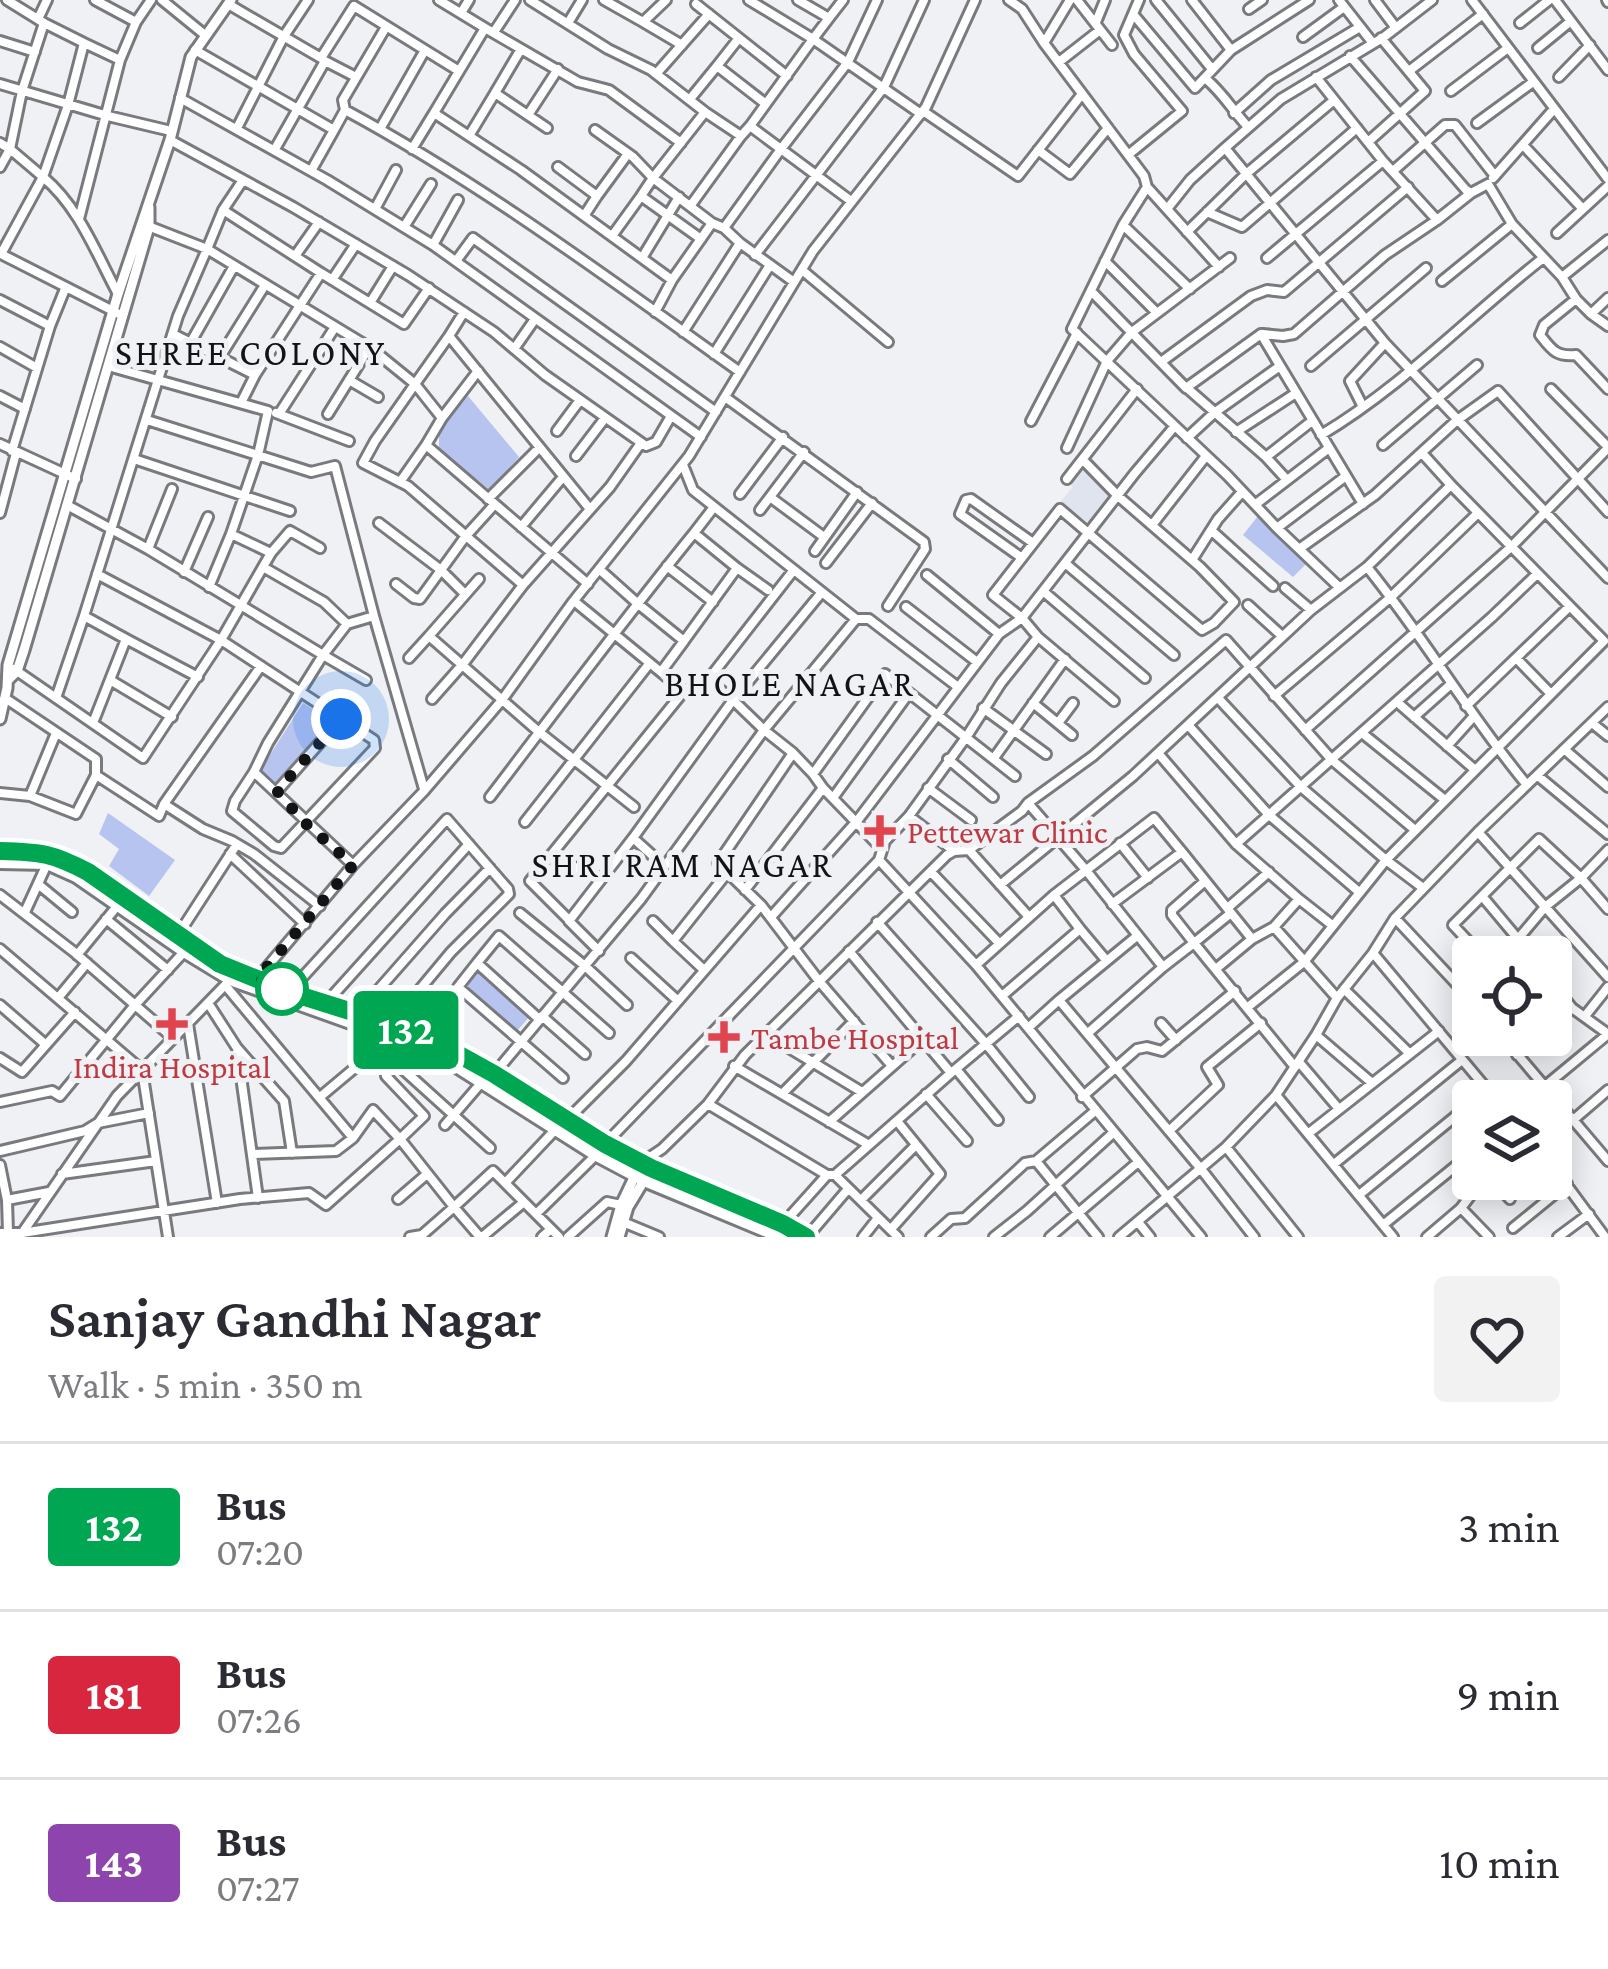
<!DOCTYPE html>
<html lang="en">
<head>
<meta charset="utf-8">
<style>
	body { margin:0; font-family:"Crimson Pro",serif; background:#f2f2f3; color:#2b2b33; height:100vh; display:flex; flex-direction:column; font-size:45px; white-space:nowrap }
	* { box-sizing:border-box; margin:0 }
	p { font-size:39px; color:#7c7c81 }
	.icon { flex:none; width:66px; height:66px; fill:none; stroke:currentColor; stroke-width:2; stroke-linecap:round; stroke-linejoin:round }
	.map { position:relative; height:1237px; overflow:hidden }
	.panel { display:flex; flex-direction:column; background:#fff; flex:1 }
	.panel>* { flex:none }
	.badge { padding:0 24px; border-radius:9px; font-size:42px; line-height:78px }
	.controls { position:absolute; left:1452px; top:936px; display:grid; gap:24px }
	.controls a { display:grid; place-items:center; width:120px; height:120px; border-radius:12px; background:#fff; box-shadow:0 6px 30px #0003; font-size:60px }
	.you { position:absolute; width:60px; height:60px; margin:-30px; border:9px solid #fff; border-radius:50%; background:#1a73e8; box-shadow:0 0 0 18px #1a73e833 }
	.map>.badge { position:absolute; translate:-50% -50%; box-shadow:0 0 0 6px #fff }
	.round { display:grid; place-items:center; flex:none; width:126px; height:126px; border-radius:12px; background:#f2f2f3 }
	.headline { display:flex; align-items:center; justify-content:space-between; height:204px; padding:0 48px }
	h1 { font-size:57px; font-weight:600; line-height:90px }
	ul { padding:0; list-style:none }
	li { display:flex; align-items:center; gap:36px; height:168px; padding:0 48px; border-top:3px solid #e1e1e2 }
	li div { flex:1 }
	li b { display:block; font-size:45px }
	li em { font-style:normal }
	li .badge { min-width:132px; font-weight:700; text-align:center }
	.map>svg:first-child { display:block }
</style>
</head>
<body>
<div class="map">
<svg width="1608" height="1237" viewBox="0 0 1608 1237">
	<rect width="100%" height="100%" fill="#eff1f5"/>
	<path fill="#e0e4ef" d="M 1080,468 L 1108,492 L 1110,498 L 1090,524 L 1061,501 L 1073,487 L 1070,484 Z"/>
	<path fill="#b8c4f0" d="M 468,396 L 519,457 L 490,490 L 439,449 L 439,431 Z
		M 1258,516 L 1308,562 L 1293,577 L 1243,535 Z
		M 303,703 L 335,723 L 273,786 L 259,772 Z
		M 108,813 L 175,860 L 149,896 L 109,866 L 119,849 L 99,834 Z
		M 475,970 L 530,1016 L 517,1031 L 463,986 Z"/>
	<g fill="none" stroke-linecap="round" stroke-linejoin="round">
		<defs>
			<path id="minor" d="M 7,0 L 44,23
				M 95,0 L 136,22 L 120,60
				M 162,0 L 205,35
				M 530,0 L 608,49 L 651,70 L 705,112
				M 604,0 L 643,22
				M 666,0 L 643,22 L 682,45
				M 749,0 L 813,39 L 750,126
				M 798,0 L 829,18 L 813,39 L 921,114
				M 1009,0 L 1022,9 L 1044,43 L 1144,176 L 1147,187 L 1219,267
				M 1077,0 L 1112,45
				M 1139,0 L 1133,14 L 1195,88 L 1231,50 L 1309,0
				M 1156,0 L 1212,69
				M 1192,0 L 1231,50
				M 1339,0 L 1372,42
				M 1375,0 L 1396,28
				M 1472,0 L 1608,179
				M 1555,0 L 1608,70
				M 1607,0 L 1608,2
				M 228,4 L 321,58 L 354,6 L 425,50
				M 696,4 L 787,76
				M 1249,9 L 1262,0
				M 461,13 L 469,0
				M 829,18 L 843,0
				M 38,19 L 47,0
				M 136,22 L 151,0
				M 1096,22 L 1105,0
				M 568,23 L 582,0
				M 1520,23 L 1549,0
				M 485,28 L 578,82 L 609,90 L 681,143
				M 494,32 L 515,0
				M 1303,37 L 1344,7
				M 0,41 L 35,52
				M 1044,43 L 1070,0
				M 1538,48 L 1571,21
				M 195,50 L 334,130 L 311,171
				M 1350,56 L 1466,190 L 1471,193 L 1488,184 L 1512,224 L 1562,277 L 1576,299 L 1544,325 L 1540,335 C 1552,350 1556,357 1576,355 L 1608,389
				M 325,61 L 356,77
				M 1059,62 L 1100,30
				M 717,66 L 739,38
				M 1409,71 L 1483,14
				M 656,74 L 709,14
				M 1316,77 L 1383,161 L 1437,220 L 1471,193
				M 1559,77 L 1590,45
				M 1206,79 C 1223,93 1233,111 1248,127
				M 0,84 L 108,116 L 171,131
				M 1451,91 L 1508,48
				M 495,93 L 521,49
				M 180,98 L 327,180 L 433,245 L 701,437
				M 690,99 L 717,66 L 766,104
				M 345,110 L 343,100 L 386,27
				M 923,111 L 1018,176 L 1082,94
				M 434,113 L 485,28 L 439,0
				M 1234,113 L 1271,80 L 1360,27
				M 528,115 L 558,69
				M 1477,123 L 1533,82
				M 237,128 L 284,36 L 308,0
				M 380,129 L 425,50 L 459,71
				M 334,130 L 345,110 C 484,185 612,281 740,372
				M 595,130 L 633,157 L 653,178 L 641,196
				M 469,136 L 495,93 L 547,128
				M 170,140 L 293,207 L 408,275 L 494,332 L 545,375 L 646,446 L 656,442 L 671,416
				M 1368,142 L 1425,91 L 1381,38
				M 0,143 L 10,149 L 22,91 L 44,23 L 84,43
				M 1523,145 L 1582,208
				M 1225,148 L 1281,99 L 1384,37 L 1432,0
				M 275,149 L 325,61
				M 412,149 L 434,113 L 521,170 L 672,280 L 712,223 L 724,228 L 740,243 L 683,332
				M 1038,150 L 1070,174 L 1108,128
				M 1128,155 L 1182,111 L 1134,54 L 1124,35 L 1133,14
				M 0,167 L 10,149 L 43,177 L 68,105 L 84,43 L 120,60 L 79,219
				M 558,167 L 597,196 L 584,216
				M 1393,171 L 1445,125 L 1455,125 L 1495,176
				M 1493,178 L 1554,109
				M 1147,187 L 1123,225 L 1072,329 L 1227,475 L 1277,528 L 1340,588
				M 597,196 L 627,155
				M 691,205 L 741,136
				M 375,209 L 396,170
				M 1167,209 L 1190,180 L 1225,148 L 1385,343 L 1608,578
				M 223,210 L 207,249 L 372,349 L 415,384 L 375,441 L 363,463 L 408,486 L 523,585 L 463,664 L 432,699
				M 1207,212 L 1242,227 L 1357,128
				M 712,223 L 653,178 L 705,112 L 741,136 L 750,126 L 851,201
				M 1123,225 L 1190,289
				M 404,227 L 431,184
				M 724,228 L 781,149 L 848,62 L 877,0
				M 1187,232 L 1246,174 L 1333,101
				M 1557,233 L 1608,186
				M 612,236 L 641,196 L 701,239
				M 740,243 L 794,282
				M 433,245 L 458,200
				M 755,255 L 884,87 L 924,0
				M 295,256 L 319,222
				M 642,258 L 679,197
				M 1267,258 L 1383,161
				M 456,261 L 473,238 L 716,412
				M 1105,261 L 1157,313
				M 802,270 L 888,342
				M 321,273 L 404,324 L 429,288
				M 1562,277 L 1608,240
				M 332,280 L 356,244
				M 1442,281 L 1512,224
				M 1091,291 L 1186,388 L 1261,334 L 1363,504
				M 118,294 C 96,253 79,207 43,177 L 1,254 L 123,316
				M 1576,299 L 1591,314 L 1608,298
				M 0,300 L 50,326
				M 370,303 L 393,266
				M 655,312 L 672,280
				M 1591,314 L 1608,326
				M 173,334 L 255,375
				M 1263,334 L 1283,336 L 1294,334 L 1385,255 L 1437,220
				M 449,336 L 464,312
				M 191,342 L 234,266
				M 0,347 L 37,368
				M 514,349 L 535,319
				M 714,354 L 770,265
				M 220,357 L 265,285
				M 1161,362 L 1251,296 L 1267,290 L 1284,292 L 1408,187
				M 108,366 L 268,411 L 258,455 L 231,534
				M 1311,366 L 1426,268
				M 349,380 L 378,397
				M 1187,388 L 1266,457 L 1287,480
				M 1551,389 L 1608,447
				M 0,396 L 25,409
				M 725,397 L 924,542 L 925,549 L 888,606
				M 241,403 L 255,375 L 321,273 L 223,210 L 243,180
				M 1363,407 L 1350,381 L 1385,343
				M 276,413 L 349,441
				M 279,414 L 335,327
				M 328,414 L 369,348
				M 442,418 L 478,371
				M 147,420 L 311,472 L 335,466 L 374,616 L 424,789
				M 1031,421 L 1077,333
				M 557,431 L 580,400
				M 1236,432 L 1296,393
				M 1321,435 C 1402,387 1468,317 1542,259
				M 1187,438 L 1214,413 L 1280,366
				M 0,444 L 76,479
				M 1383,445 L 1477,365
				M 1067,448 L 1107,361 L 1132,332 L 1230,258
				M 12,451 L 50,326 L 65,289
				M 1422,453 L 1451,485
				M 576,456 L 605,418
				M 1266,457 L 1312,421
				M 134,459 L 290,511
				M 683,465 L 693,490 L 856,619 L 869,619 L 958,687
				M 1067,479 L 1137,389
				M 400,482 L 426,445
				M 740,494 L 783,437
				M 770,497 L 824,537
				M 488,499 L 539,448
				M 1256,504 L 1329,448
				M 67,505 L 148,549 L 323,655 L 268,743 L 254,772 L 353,865
				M 760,510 L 804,452
				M 0,513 L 16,453
				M 379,523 L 441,570 L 465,594
				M 1152,525 L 1206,456
				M 521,527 L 563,477
				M 1277,528 L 1346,476
				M 1212,531 L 1273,586
				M 694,533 L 714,507
				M 148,549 L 172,489
				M 1299,549 L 1375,495 L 1456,421 L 1498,391 L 1608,512
				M 815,551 L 857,492
				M 1022,558 L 960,514 L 966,500 L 971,499 L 1033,543
				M 1192,560 L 1218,519 L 1242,492
				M 826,563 L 872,503
				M 1065,563 L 1174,655
				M 667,566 L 713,602
				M 263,567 L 324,602 L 347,624
				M 1367,567 C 1424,637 1469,715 1527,785
				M 737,568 L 768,590
				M 793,571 L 708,680 L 733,700 L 822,592
				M 184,572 L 208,517
				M 97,574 L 221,640 L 374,740 L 375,748 L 281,848 L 274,846 L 232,811 L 235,801 L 254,772
				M 927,575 L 999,634
				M 479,579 L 429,636 L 539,732 L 634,807
				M 396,584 L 414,598 L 420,599 L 465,537 L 494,505
				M 588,584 L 426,445 L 442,418 L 415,384 L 449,336 L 590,509
				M 523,585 L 610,487 L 641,443
				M 209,587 L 231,534 L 271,553
				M 1285,588 L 1311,610
				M 1043,591 L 1145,678
				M 1248,605 L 1282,636
				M 906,607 L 977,662
				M 856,619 L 764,730 L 793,753 L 813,774 L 885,674 L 1015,776
				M 1038,637 L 1114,701
				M 126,639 L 198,677
				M 409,658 L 429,636
				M 1517,659 L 1550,693
				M 14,669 L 143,758 L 221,640 L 271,553 L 290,531 L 320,548
				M 661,672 L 684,641
				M 110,680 L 172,717
				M 366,680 L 323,655 L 347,624 L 374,616
				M 1274,696 L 1391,597 L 1477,514
				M 5,698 L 96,759 L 96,775 L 159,816 L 164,804 L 203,829 L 232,841 L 254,854 L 320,906
				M 56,698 L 84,616
				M 1218,698 L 1301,787 L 1386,860 L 1423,888
				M 1397,702 L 1474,769
				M 1033,703 L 1072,735
				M 1466,706 L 1569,607
				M 983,708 L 1046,754
				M 1414,717 L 1451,684
				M 93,723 L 126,639 L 84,616 L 178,316 L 207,249 L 148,226
				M 1058,723 L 1073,703
				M 1592,723 L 1608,736
				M 1189,726 L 1269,815 L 1359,892
				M 1305,730 L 1511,547 L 1608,448
				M 1362,733 L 1445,800
				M 1447,746 L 1474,716
				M 1564,749 L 1608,787
				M 1158,753 L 1236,844 L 1299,899
				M 994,758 L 1065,659
				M 948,759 L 993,797
				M 813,774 L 823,788 L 882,849
				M 1538,776 L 1608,834
				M 928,788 L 971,820
				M 277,791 L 341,719
				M 0,793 L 30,796 L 56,733
				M 30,796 L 76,814 L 96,775
				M 490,797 C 558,708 624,619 694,533 L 737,568 L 684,641 L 637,603 L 599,569
				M 833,798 L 909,693
				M 1028,803 L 1093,756 L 1226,640 L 1332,760 L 1415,830
				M 164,804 L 261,666
				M 909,816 L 954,851
				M 525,822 L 649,664
				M 1478,832 L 1608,977
				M 633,838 L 664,866
				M 1120,843 L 1148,878
				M 1236,844 L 1492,617 L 1537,574
				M 555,850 L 577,869
				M 969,850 L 1029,917
				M 1608,850 L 1581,878 L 1608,909
				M 230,854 L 305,924
				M 879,860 L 885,841 L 909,816 L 967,736 L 1001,683 L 1038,637 L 1022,618 L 1135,473 L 1174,427
				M 931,872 L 999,943
				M 1205,881 L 1172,910 L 1172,915 L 1194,943 L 1231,913
				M 38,884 L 72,912
				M 1000,885 L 1133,776 L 1311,610 L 1367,567 L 1451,485 L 1604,641 L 1386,860 L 1304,962 L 1248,1007
				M 745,890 L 823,788
				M 0,895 L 74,952 L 173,1038
				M 1482,896 L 1518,939 L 1545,907 L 1581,878 L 1539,839 L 1453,925 L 1483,957
				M 1112,904 L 1182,852 L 1252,939
				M 761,905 L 718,863 L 793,753
				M 1231,905 L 1269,872
				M 25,912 L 47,864
				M 520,913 L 585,966 L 627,1005
				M 771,917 L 857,821 L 999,634 L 1022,618 L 993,595 L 1060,509 L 1202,630 L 1214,623 L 1234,602 L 1200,567 L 1118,496 L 1083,460
				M 1395,918 L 1465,993 L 1473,985
				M 106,919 L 168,970
				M 569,920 L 530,881 L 684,691 L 574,601
				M 653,921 L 673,941
				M 877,922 L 987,1045 L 1029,1097
				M 1274,927 L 1337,998
				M 1080,929 L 1106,960
				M 178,935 L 237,844
				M 1137,936 L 1059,1000 L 1201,1169 L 1254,1237
				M 0,949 L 142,1070 L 168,1237
				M 849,951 L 951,1073 L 1019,1016
				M 1373,953 L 1497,1101
				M 77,955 L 118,905
				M 1500,957 L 1518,939 L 1532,957
				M 631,958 L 678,1001
				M 477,963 L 499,936 L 609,1033
				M 976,965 L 1054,895
				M 1217,968 L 1252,939 L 1274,927 L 1299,899 L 1332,925
				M 704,970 L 673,941 L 727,873
				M 257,979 L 353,865 L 424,791 L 502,700 L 572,603 L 689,456 L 813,251 L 926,107 L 975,0
				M 1551,981 L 1572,1008 L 1608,1034
				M 225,985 L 353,1138 L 336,1151 L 252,1154
				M 1344,989 L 1410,1054
				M 289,992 L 447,819 L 508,889 L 509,894 L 451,952 L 391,1024
				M 1002,996 L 1080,929 L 1054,895 L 1154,818 L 1182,852
				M 58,998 L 87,963
				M 208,1003 L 237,1048 L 258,1198
				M 325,1004 L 469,844
				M 0,1005 L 45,1044
				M 357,1014 L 445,914 L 490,868
				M 542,1016 L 585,1054
				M 1585,1016 L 1608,987
				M 539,1019 L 477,963 L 458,987 L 563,1078
				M 1161,1023 L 1176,1040
				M 188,1024 L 217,1203
				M 1551,1026 L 1572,1008
				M 1028,1028 L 1059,1000
				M 1088,1033 L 1163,967
				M 766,1034 L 862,1092
				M 1316,1035 L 1372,1083
				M 1501,1035 L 1608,1161
				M 237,1048 L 284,1101 L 292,1153
				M 1517,1055 L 1541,1035
				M 0,1058 L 22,1072 L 75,1012
				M 1299,1062 L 1339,1109
				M 734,1066 L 869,1145
				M 956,1069 L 998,1120
				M 494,1074 L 641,899 L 764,730 L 733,700 L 633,838 L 569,921 L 599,951
				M 1544,1087 L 1608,1034
				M 782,1094 L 854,1021
				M 926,1094 L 967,1141
				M 1276,1095 L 1393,1237
				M 320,1097 L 369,1056 L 384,1035
				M 1082,1097 L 1137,1049 L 1147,1047 L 1162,1051 L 1235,991
				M 0,1102 L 52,1091 L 60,1096 L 135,1005 L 184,952
				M 708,1104 L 827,1175
				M 568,1119 L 626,1061 L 761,905 L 819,981 L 892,1066
				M 1572,1121 L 1608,1090
				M 829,1122 L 923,1039
				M 445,1125 L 481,1083
				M 1169,1131 L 1218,1085 L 1207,1067 L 1261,1023
				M 1309,1133 L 1439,1031
				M 353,1138 L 373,1110 L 400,1139 L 424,1116 L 386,1076 L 396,1063 L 490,1148
				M 606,1143 L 879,860 L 976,965 L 1201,1237
				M 1226,1147 L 1298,1237
				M 0,1151 L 85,1131 L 98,1123 L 149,1113
				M 1036,1161 L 1095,1111
				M 641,1163 L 662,1149 L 708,1104 L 745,1055 L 947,855 L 954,851 L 969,850 L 1022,811 L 1028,803 L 1085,869 L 1163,967 L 1194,943 L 1295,1067
				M 1334,1164 L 1462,1060
				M 1551,1164 L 1605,1237
				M 0,1165 L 7,1200 L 8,1233
				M 62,1174 L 156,1161
				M 835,1175 L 898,1237
				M 1492,1179 L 1510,1199
				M 1520,1192 L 1537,1179
				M 1359,1195 L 1473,1102
				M 398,1199 L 427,1174
				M 7,1200 L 49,1192
				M 861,1200 L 915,1146
				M 524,1202 L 505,1183 L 556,1129
				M 1461,1208 L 1483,1179
				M 536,1214 L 559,1237
				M 623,1222 L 659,1237
				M 1138,1222 L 1150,1237
				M 783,1224 L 827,1175 L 835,1175 L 951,1073
				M 1383,1225 L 1473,1152
				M 1513,1228 L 1567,1184
				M 891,1229 L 940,1174 L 897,1121
				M 0,1233 L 22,1233 L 240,1199 L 309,1193 L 326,1205 L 400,1139 L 454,1207 L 493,1171 L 505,1183
				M 20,1236 L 117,1096 L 230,980
				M 410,1237 L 422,1235 L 454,1207 L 480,1237
				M 482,1237 L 524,1202 L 536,1214 L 595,1156
				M 542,1237 L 551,1229
				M 568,1237 L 607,1202 L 621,1205
				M 807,1237 L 848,1189
				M 863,1237 L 878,1218
				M 931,1237 L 951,1219 L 965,1218 L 1025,1163 L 1036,1161 L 1098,1237
				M 994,1237 L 1027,1211 L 1113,1133
				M 1050,1237 L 1137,1163
				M 1119,1237 L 1226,1147 L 1276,1095 L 1316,1035 L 1337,998 L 1373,953 L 1395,918 L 1478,832 L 1608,707
				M 1427,1237 L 1461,1208 L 1489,1237
				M 1558,1237 L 1589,1214"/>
			<path id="major" d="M 8,680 L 17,671 L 24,650 L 149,227 L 149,207
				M 0,719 L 7,688 L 8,665 L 118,294 L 170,140 L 191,57 L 231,0
				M 612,1237 L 621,1205 L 641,1163
				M 619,1237 L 628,1207 L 651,1169"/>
			<path id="highway" d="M 0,851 C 40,852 52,853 88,872 L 220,964 L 289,992 L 391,1024 L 438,1043 L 651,1169 L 783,1224 L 805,1237
				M 0,863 L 47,864 L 76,877 L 184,952 L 230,980 L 384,1035 L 447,1061 L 595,1155 L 644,1181 L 779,1237"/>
		</defs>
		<use href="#minor" stroke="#797a7e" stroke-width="14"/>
		<use href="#major" stroke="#797a7e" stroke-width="15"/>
		<use href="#highway" stroke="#797a7e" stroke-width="16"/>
		<use href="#minor" stroke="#fff" stroke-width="8"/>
		<use href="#major" stroke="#fff" stroke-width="9"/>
		<use href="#highway" stroke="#fff" stroke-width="10"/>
	</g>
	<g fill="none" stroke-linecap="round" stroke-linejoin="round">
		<defs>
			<path id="line" d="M 0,851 C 41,852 52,853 88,872 L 220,964 L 289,992 L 391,1024 L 438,1043 L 494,1074 L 605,1144 L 651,1168 L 783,1224 L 806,1237"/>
		</defs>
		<use href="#line" stroke="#fff" stroke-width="27"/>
		<use href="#line" stroke="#00a651" stroke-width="18"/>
		<path stroke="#121314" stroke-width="12" stroke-dasharray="0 21.6" d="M 282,989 L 257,979 L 353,865 L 304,822 L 277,791 L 341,719"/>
	</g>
	<g fill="#e0444e" stroke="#eff1f5" stroke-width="4.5">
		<path d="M874 813h12v12h12v12h-12v12h-12v-12h-12v-12h12z"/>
		<path d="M166 1006h12v12h12v12h-12v12h-12v-12h-12v-12h12z"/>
		<path d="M718 1019h12v12h12v12h-12v12h-12v-12h-12v-12h12z"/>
	</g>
	<circle fill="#fff" stroke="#00a651" stroke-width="6" cx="282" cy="989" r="24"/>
	<g text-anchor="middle" stroke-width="10" stroke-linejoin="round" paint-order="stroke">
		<g font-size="33" fill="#be3a42" stroke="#eff1f5" text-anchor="start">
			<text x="907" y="843">Pettewar Clinic</text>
			<text x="751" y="1049">Tambe Hospital</text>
			<text x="172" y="1078" text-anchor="middle">Indira Hospital</text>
		</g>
		<g font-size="36" letter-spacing="3" fill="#121314" stroke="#eff1f5">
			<text x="251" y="365">SHREE COLONY</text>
			<text x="790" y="696">BHOLE NAGAR</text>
			<text x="683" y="877">SHRI RAM NAGAR</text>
		</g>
	</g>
</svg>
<div class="controls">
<a><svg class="icon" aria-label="locate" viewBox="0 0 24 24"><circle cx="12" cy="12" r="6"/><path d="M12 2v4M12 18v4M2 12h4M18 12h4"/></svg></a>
<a><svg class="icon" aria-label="layers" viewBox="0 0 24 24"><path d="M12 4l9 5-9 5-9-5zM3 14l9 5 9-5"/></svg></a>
</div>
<div class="you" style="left:341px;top:719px"></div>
<b class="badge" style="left:406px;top:1030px;background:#00a651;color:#fff">132</b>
</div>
<section class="panel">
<div class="headline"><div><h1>Sanjay Gandhi Nagar</h1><p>Walk · 5 min · 350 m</p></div><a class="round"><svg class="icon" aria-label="heart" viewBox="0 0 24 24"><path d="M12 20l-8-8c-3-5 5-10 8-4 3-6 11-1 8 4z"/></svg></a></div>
<ul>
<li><span class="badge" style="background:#00a651;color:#fff">132</span><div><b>Bus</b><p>07:20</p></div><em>3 min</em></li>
<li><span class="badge" style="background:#d7263d;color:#fff">181</span><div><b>Bus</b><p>07:26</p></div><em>9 min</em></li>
<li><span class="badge" style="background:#8e44ad;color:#fff">143</span><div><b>Bus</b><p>07:27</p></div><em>10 min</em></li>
</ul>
</section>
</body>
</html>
